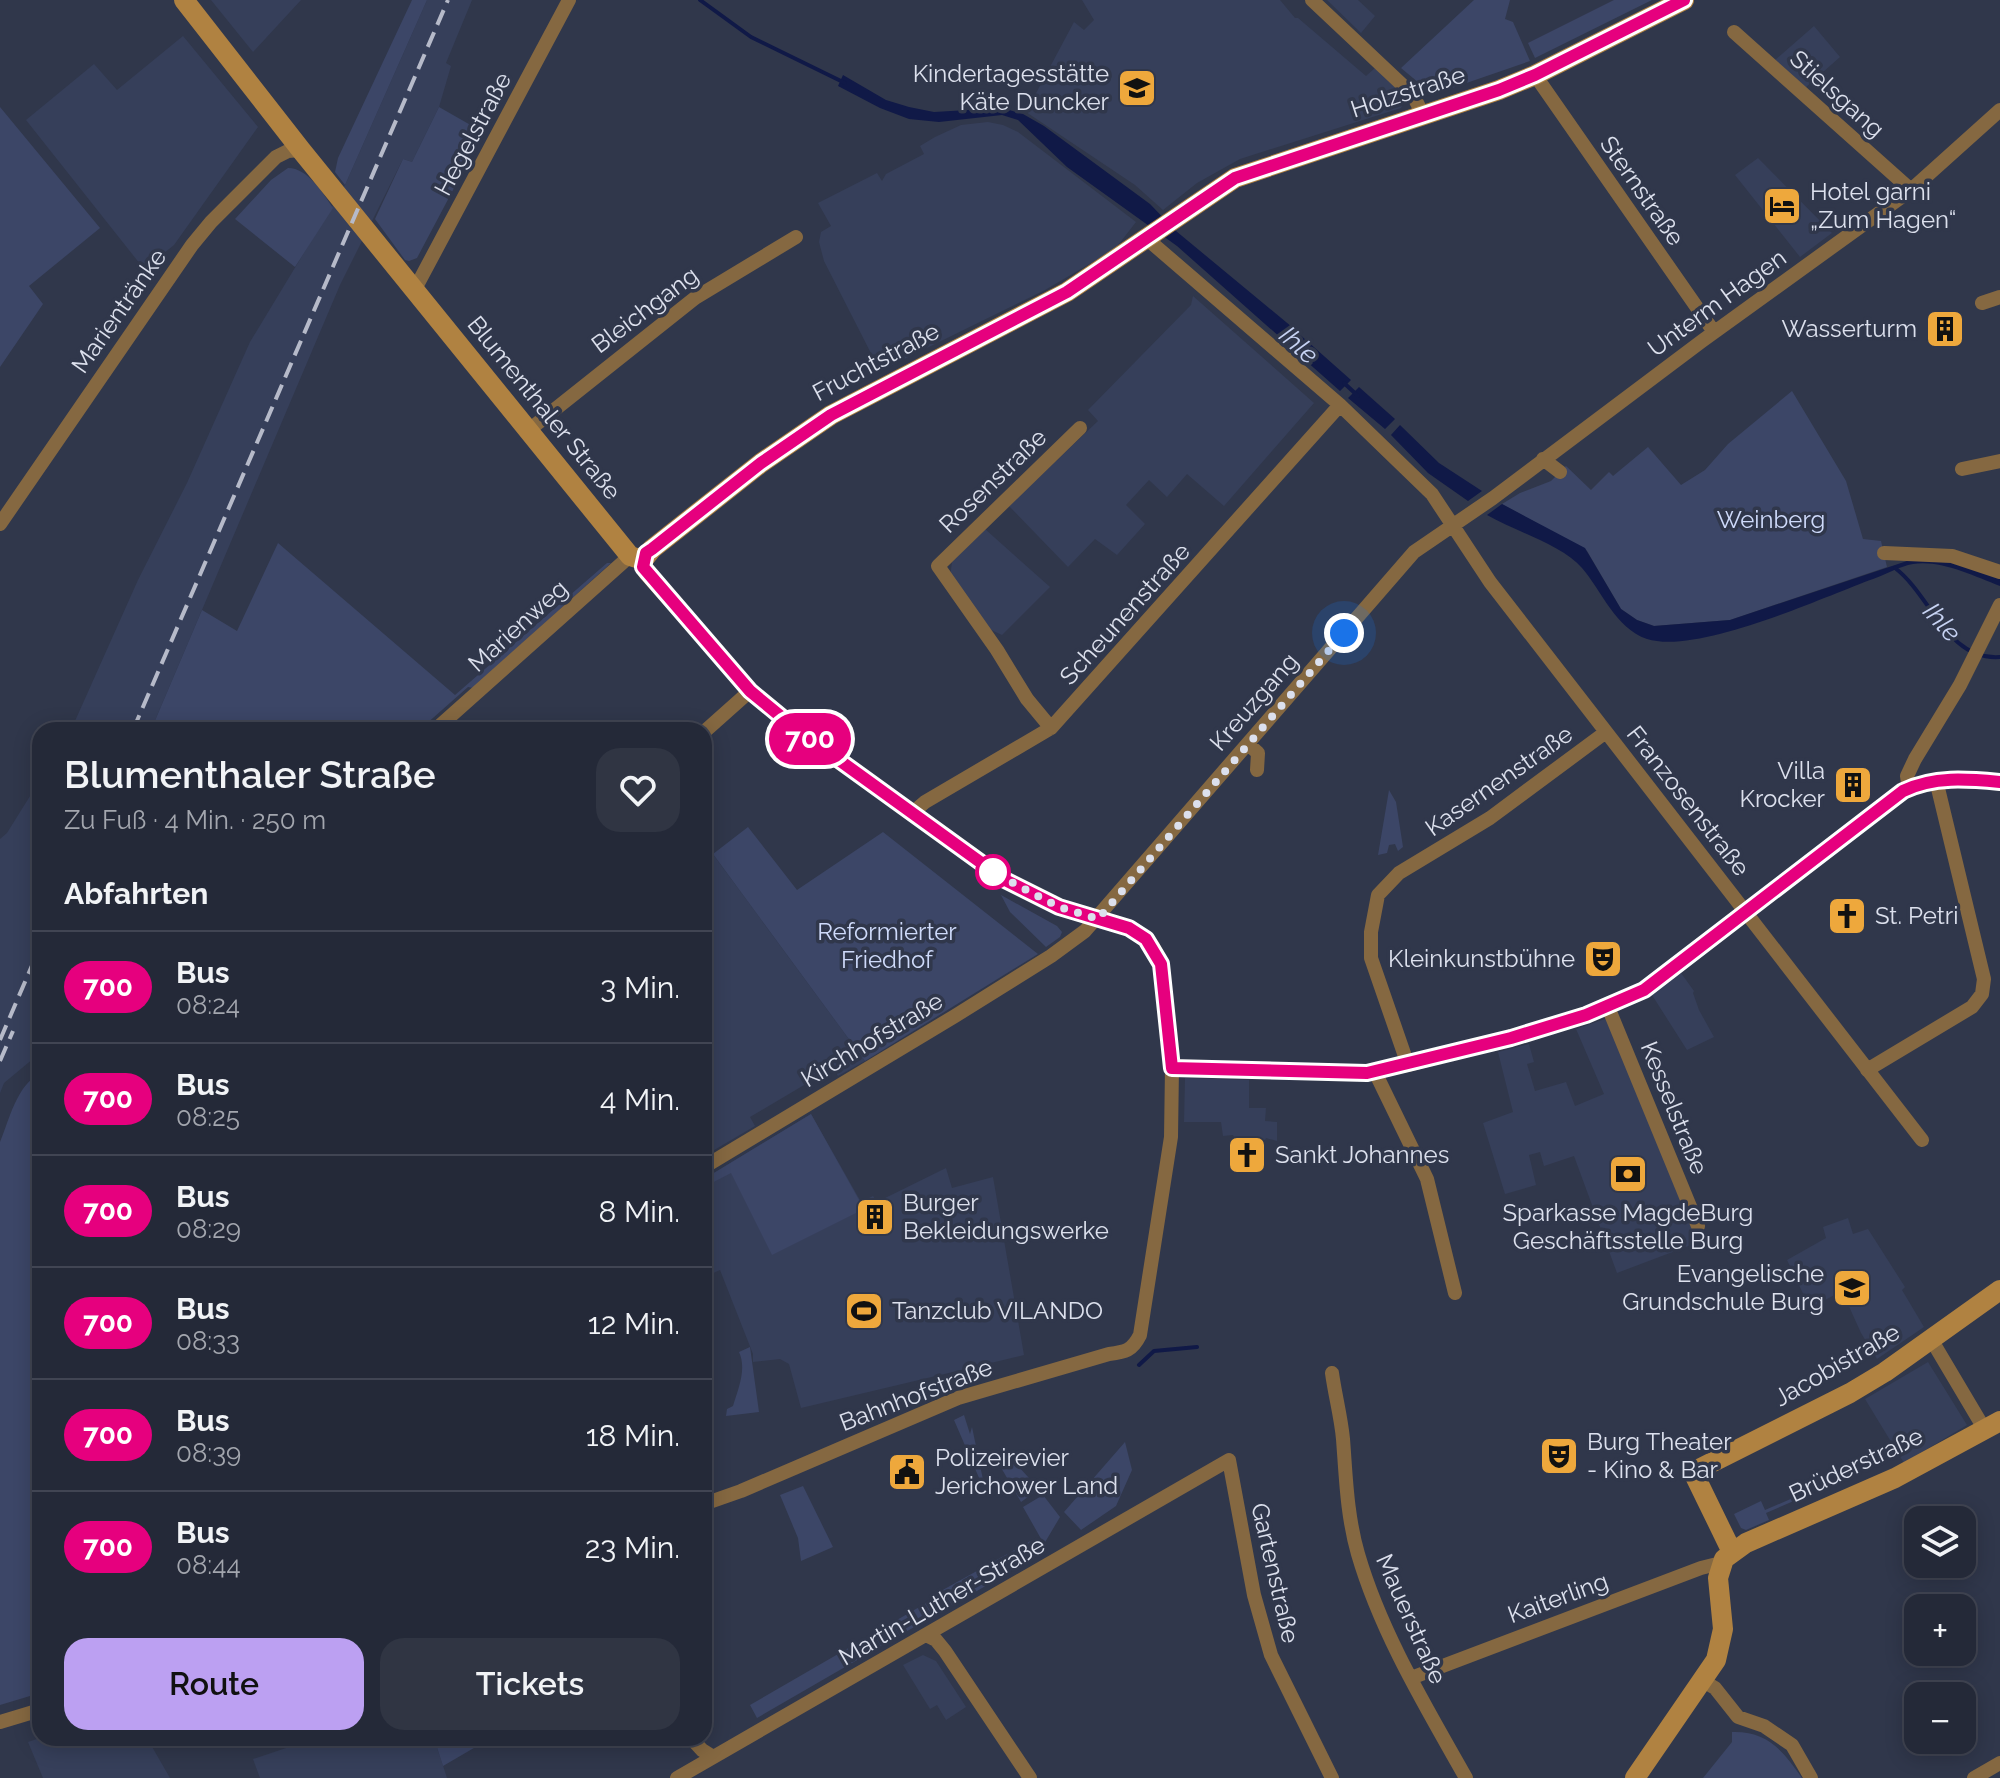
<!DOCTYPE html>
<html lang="de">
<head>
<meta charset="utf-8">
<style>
	body { margin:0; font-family:Raleway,sans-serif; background:#303543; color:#f1f3f6; height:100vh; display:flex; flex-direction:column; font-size:30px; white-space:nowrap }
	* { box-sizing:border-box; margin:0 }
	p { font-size:26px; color:#a3a6ae }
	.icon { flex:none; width:44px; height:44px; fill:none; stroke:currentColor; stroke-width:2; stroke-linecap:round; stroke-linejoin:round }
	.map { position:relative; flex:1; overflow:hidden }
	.drawer { position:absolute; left:32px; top:722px; width:680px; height:1024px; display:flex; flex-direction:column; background:#242938; border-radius:24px; box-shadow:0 4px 20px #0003,0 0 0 2px #414553 }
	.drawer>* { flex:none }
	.badge { padding:0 16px; border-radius:26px; font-size:28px; line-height:52px }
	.tools { position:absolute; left:1904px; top:1506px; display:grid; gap:16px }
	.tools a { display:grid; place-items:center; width:72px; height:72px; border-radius:16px; background:#242938; box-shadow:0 4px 20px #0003,0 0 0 2px #414553; font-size:40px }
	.you { position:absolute; width:40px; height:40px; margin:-20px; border:6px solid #fff; border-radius:50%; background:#1a73e8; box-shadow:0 0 0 12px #1a73e833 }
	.map>.badge { position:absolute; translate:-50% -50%; box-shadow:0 0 0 4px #fff }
	h2 { padding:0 32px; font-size:30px; line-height:72px }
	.round { display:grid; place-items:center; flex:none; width:84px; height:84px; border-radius:24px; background:#303543 }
	.head { display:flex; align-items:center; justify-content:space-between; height:136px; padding:0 32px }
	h1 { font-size:38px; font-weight:600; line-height:60px }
	.button { display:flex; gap:16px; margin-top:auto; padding:16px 32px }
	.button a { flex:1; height:92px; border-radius:24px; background:#bca0f2; color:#111; font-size:32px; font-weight:600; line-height:92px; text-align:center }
	.button a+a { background:#303543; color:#f1f3f6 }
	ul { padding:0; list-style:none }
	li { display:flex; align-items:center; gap:24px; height:112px; padding:0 32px; border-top:2px solid #414553 }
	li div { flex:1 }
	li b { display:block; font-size:30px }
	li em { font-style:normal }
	li .badge { min-width:88px; font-weight:700; text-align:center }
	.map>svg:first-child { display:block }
</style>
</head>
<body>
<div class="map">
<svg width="2000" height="1778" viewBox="0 0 2000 1778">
	<rect width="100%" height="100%" fill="#30374b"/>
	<path fill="#363f5a" d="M 211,0 L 301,0 L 253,52 Z
		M 427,0 L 472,0 L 446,63 L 451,66 L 439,107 L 412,162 L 403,159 L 340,285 L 151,730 L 71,730 L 138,580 L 187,483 L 250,342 L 345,185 Z
		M 1082,0 L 1280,0 L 1295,18 L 1298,18 L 1366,76 L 1375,68 L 1406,97 L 1401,108 L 1240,159 L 1197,183 L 1163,210 L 1135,185 L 1026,112 L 1074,22 L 1084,30 L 1094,20 Z
		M 1327,0 L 1358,0 L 1375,16 L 1361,33 Z
		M 1814,26 L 1840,57 L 1805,88 L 1775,60 Z
		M 183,36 L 258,127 L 174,245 L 144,269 L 26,120 L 94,64 L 117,90 Z
		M 988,122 L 1003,125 L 1018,132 L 1136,222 L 1115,249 L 1045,290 L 880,371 L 824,261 L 819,242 L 821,232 L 831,226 L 818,203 L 877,173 L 882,181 L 886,174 L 924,154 L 920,146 L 935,137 L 961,125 Z
		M 1758,158 L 1832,233 L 1800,257 L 1735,175 Z
		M 1193,296 L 1314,403 L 1224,506 L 1187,474 L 1167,497 L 1149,480 L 1126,505 L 1145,524 L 1117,555 L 1095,539 L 1068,567 L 1009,506 L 1098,421 L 1088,410 L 1191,305 Z
		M 985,529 L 1050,587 L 1002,635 L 989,629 L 950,578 L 952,562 Z
		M 40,780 L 40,1053 L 4,1083 L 0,1093 L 0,839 L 7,833 Z
		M 704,842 L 865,1061 L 838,1076 L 833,1068 L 826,1072 L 750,1117 L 755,1126 L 704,1156 Z
		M 1681,973 L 1694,991 L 1693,993 L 1699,1010 L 1714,1037 L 1687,1050 L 1652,995 Z
		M 1605,1019 L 1609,1021 L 1699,1242 L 1617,1273 L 1574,1156 L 1544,1166 L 1540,1152 L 1529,1155 L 1536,1185 L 1505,1194 L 1483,1123 L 1513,1112 L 1498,1052 L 1529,1044 L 1534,1062 L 1527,1064 L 1535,1091 L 1566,1082 L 1575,1106 L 1604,1094 L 1576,1029 Z
		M 1185,1078 L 1249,1080 L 1249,1108 L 1266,1108 L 1265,1121 L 1277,1122 L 1277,1141 L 1266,1138 L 1265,1140 L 1255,1137 L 1234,1137 L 1233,1135 L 1223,1136 L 1221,1122 L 1184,1122 Z
		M 811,1114 L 861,1202 L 873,1196 L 877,1202 L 946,1168 L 952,1188 L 993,1177 L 1024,1355 L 801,1408 L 789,1364 L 780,1359 L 753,1362 L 753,1354 L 720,1270 L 709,1275 L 704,1265 L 704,1179 Z
		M 1848,1218 L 1853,1234 L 1868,1229 L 1905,1287 L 1902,1290 L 1924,1327 L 1877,1359 L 1861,1333 L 1842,1291 L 1810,1308 L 1787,1260 L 1826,1238 L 1823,1227 Z
		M 1928,1362 L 1967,1425 L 1904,1463 L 1865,1399 Z
		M 923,1655 L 936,1661 L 966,1707 L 946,1720 L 937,1705 L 930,1709 L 903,1665 Z
		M 40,1738 L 147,1738 L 170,1778 L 43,1778 L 28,1742 Z
		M 316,1738 L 434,1738 L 447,1778 L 260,1778 L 253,1759 Z"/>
	<path fill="#3c4667" d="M 412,0 L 427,0 L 345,185 L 335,172 L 338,158 Z
		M 1474,0 L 1510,0 L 1505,19 L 1513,22 L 1530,61 L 1449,89 L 1436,81 L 1419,83 L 1401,68 Z
		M 1614,0 L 1652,0 L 1535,58 L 1528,43 Z
		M 0,107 L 100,228 L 29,286 L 43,304 L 0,367 Z
		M 439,107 L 481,131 L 479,141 L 417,258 L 409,261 L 405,260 L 375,219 L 403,159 L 412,162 Z
		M 288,168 C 308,168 323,193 333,208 L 295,267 L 235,219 L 271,180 Z
		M 1792,391 L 1846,481 L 1863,539 L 1881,541 L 1887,567 L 1730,620 L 1654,626 L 1637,620 L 1621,609 L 1587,551 L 1502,504 L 1520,493 L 1551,481 L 1566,466 L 1591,490 L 1609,472 L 1613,476 L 1648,447 L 1681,485 L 1705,470 L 1728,444 Z
		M 278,543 L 455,695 L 607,563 L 611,563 L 473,688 L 468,687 L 425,725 L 424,730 L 151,730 L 202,610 L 237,631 Z
		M 1389,790 L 1396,802 L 1403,847 L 1398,851 L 1395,844 L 1389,845 L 1387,853 L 1378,855 Z
		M 748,827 L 797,890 L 883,832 L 1038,954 L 865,1061 L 713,854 Z
		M 1001,895 L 1057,926 L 1062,932 L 1060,937 L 1046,947 L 1010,912 Z
		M 40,1073 L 40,1693 L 0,1705 L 0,1142 C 10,1118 16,1087 40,1073 Z
		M 811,1114 L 864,1209 L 772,1255 L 731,1173 L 704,1187 L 704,1179 Z
		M 750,1347 L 759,1412 L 726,1416 L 727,1409 L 733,1406 C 738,1389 747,1369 739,1352 Z
		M 964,1415 L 970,1434 L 972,1427 L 986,1494 L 954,1420 Z
		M 1125,1442 L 1132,1470 L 1116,1506 L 1081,1530 L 1064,1512 Z
		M 999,1453 L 1007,1454 L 1039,1489 L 1021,1502 L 996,1459 L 995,1454 Z
		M 803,1486 L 833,1547 L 801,1561 L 798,1538 L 780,1495 Z
		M 1802,1494 L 1803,1497 L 1766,1513 L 1769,1520 L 1746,1530 L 1741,1528 L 1734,1514 L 1761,1501 L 1765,1510 Z
		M 1043,1495 L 1060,1517 L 1044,1544 L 1023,1507 Z
		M 1034,1539 L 1042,1553 L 941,1612 L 932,1596 Z
		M 928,1602 L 935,1615 L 757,1718 L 750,1705 Z
		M 1732,1732 C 1768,1731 1783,1751 1802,1778 L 1703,1778 L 1732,1742 Z
		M 434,1738 L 491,1738 L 443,1766 Z"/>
	<path fill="#101947" d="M 843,75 L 886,100 L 909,107 L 934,112 L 1002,108 L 1023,114 L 1044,126 L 1150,204 L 1176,231 L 1292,327 L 1282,339 L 1177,246 L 1067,167 L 1018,120 L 1002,115 L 939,122 L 909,119 L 880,108 L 838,86 Z
		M 1298,333 L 1351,380 L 1340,391 L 1288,345 Z
		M 1359,387 L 1395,419 L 1385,429 L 1348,398 Z
		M 1400,425 L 1439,463 L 1482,491 L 1468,501 L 1428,473 L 1391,435 Z
		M 1502,504 L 1585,548 L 1621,609 L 1637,620 L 1654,626 L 1730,620 L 1910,560 L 1956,563 L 2000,578 L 2000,586 C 1973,576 1942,560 1913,564 C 1900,566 1885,575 1873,579 C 1821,598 1698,655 1647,639 C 1615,628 1602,591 1582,568 C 1561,544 1516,532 1487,515 Z"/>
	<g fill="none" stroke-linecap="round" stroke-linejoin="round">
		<path stroke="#101947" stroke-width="4" d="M 700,0 L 751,37 L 845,83
			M 1344,383 L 1358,396
			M 1895,568 C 1931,595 1947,661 2000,657
			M 1139,1365 L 1154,1351 L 1197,1347"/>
		<path stroke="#856841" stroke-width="14" d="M 1312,0 L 1413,95 L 1423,115
			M 1734,32 L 1911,190
			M 1535,75 L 1714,332
			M 1146,238 L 1340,405 L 1432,494 L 1490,582 L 1922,1140
			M 415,289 L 569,0
			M 1982,303 L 2000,297
			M 529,430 L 695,298 L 796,237
			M 1543,459 L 1560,472
			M 1962,469 L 2000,461
			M 0,524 L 192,245 L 211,222 L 276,157 L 288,151 L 301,150
			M 1884,553 L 1952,556 L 2000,572
			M 643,560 L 645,573 L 750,691 L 796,729 L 1005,880 L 1059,907 L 1129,928 L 1153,946 L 1161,964 L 1168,1018 L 1172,1068 L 1171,1137 L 1140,1335 C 1132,1351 1125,1352 1109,1354 L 958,1398 L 741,1491 L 704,1504
			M 1051,728 L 1027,699 L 997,650 L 938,566 L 1080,428
			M 435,730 L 630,556
			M 704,732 L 750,691
			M 1248,744 L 1258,753 L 1257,770
			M 1909,788 L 1907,776 L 1915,759 L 1960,685 L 2000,605
			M 911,814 L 925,802 L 1051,728 L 1340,405
			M 1608,1007 L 1698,1226
			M 1408,1065 L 1371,958 L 1371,932 L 1378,895 L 1399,873 L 1490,818 L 1606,732
			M 1172,1068 L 1367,1073 L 1408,1065 L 1511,1038 L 1586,1015 L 1644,990 L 1903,791 C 1934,775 1967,779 2000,782
			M 1867,1070 L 1972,1007 L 1982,994 L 1984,979 L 1936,780
			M 1375,1072 L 1427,1179 L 1455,1293
			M 704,1167 L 955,1016 L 1051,956 L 1085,931 L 1414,552 L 1493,498 L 1702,341 L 1911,190 L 2000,110
			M 1931,1339 L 1985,1430
			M 1332,1373 C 1335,1395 1341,1417 1343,1439 C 1346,1478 1347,1516 1358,1554 C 1381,1633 1426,1707 1466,1778
			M 928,1636 L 936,1640 L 945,1651 L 1030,1778
			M 1411,1678 L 1701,1568 L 1721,1563
			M 1703,1681 L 1715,1688 L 1738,1717 L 1764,1726 L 1792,1745 L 1811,1778
			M 0,1722 L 40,1710
			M 691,1738 L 702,1750 L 713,1757
			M 677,1778 L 1229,1460 L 1254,1595 L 1271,1655 L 1332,1778
			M 1974,1778 L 2000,1763"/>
		<path stroke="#b08241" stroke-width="20" d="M 184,0 L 301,150 L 630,556 L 643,560 L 652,549 L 761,463 L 831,415 L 1067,292 L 1235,178 L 1499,90 L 1535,75 L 1684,0
			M 1732,1552 L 1693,1472 L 1850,1393 L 1885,1372 L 2000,1290
			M 1635,1778 L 1716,1660 L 1723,1629 L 1718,1578 L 1724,1559 L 1746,1543 L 1895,1478 L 2000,1421"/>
		<path stroke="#b6bac9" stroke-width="4" stroke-dasharray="16 8" stroke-linecap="butt" d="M 133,730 L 448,0
			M 0,1040 L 40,947
			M 0,1061 L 13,1031"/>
	</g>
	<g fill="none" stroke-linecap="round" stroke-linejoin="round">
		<defs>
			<path id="line" d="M 1684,0 L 1535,75 L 1499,90 L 1235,178 L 1067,292 L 831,415 L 761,463 L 652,549 L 646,553 L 643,567 L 750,691 L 796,729 L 1005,880 L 1059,907 L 1129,928 L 1146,939 L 1161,964 L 1172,1068 L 1367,1073 L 1511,1038 L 1586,1015 L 1644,990 L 1903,791 C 1934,776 1967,779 2000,782"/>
		</defs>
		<use href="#line" stroke="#fff" stroke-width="18"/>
		<use href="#line" stroke="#e6007e" stroke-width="12"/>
		<path stroke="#dce0ed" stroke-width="8" stroke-dasharray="0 14.4" d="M 993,872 L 990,871 L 1059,907 L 1098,919 L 1344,633"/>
	</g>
	<defs>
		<symbol id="school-square" viewBox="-11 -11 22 22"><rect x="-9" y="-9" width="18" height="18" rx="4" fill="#eea83c" stroke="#30374b"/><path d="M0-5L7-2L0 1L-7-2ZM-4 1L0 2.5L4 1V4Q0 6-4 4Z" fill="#111"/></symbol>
		<symbol id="hotel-square" viewBox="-11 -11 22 22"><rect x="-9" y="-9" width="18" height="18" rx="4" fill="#eea83c" stroke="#30374b"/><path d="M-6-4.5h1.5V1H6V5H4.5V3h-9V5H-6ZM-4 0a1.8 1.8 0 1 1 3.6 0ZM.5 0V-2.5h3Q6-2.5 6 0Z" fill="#111"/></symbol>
		<symbol id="building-square" viewBox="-11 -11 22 22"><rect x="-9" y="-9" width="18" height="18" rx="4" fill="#eea83c" stroke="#30374b"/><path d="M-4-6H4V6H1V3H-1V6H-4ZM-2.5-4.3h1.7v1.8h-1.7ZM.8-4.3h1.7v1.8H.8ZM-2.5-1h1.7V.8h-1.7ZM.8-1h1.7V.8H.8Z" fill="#111"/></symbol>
		<symbol id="church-square" viewBox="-11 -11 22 22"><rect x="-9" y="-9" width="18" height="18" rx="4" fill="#eea83c" stroke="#30374b"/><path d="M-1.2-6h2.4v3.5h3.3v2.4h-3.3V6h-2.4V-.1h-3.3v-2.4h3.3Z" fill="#111"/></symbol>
		<symbol id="theatre-square" viewBox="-11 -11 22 22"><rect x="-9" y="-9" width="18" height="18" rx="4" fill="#eea83c" stroke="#30374b"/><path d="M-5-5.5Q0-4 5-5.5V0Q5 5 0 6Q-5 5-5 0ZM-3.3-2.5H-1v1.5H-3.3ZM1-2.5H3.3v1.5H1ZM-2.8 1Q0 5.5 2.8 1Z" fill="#111"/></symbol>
		<symbol id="bank-square" viewBox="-11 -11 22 22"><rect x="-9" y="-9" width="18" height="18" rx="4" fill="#eea83c" stroke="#30374b"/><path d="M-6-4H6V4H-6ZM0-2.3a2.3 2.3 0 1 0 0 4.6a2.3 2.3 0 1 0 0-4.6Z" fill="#111"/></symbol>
		<symbol id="stadium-square" viewBox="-11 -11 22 22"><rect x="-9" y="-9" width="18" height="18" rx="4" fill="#eea83c" stroke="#30374b"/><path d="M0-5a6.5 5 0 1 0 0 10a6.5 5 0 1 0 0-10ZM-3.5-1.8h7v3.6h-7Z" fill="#111"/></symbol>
		<symbol id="civic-square" viewBox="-11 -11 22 22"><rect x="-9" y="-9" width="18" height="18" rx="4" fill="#eea83c" stroke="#30374b"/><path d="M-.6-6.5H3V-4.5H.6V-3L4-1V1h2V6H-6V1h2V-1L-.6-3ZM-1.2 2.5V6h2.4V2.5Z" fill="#111"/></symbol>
	</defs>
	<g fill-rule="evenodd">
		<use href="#school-square" x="1115" y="66" width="44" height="44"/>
		<use href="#hotel-square" x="1760" y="184" width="44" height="44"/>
		<use href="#building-square" x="1923" y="307" width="44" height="44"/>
		<use href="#building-square" x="1831" y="763" width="44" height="44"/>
		<use href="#church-square" x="1825" y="894" width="44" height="44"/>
		<use href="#theatre-square" x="1581" y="937" width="44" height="44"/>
		<use href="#church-square" x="1225" y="1133" width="44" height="44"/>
		<use href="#bank-square" x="1606" y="1152" width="44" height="44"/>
		<use href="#building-square" x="853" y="1195" width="44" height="44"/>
		<use href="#school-square" x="1830" y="1266" width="44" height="44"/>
		<use href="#stadium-square" x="842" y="1289" width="44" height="44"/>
		<use href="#theatre-square" x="1537" y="1434" width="44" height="44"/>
		<use href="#civic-square" x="885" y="1450" width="44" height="44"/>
	</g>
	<circle fill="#fff" stroke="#e6007e" stroke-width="4" cx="993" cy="872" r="16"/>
	<g text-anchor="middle" stroke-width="7" stroke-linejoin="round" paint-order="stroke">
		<g font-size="24" fill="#dce0ed" stroke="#30374b" text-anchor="start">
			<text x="1109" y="82" text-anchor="end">Kindertagesstätte<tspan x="1109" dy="28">Käte Duncker</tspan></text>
			<text x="1810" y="200">Hotel garni<tspan x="1810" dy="28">„Zum Hagen“</tspan></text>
			<text x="1917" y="337" text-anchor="end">Wasserturm</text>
			<text x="1825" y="779" text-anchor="end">Villa<tspan x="1825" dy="28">Krocker</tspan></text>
			<text x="1875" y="924">St. Petri</text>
			<text x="1575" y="967" text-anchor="end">Kleinkunstbühne</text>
			<text x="1275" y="1163">Sankt Johannes</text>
			<text x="903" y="1211">Burger<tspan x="903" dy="28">Bekleidungswerke</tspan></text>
			<text x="1628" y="1221" text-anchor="middle">Sparkasse MagdeBurg<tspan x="1628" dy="28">Geschäftsstelle Burg</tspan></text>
			<text x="1824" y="1282" text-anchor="end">Evangelische<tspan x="1824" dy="28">Grundschule Burg</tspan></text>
			<text x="892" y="1319">Tanzclub VILANDO</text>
			<text x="1587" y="1450">Burg Theater<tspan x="1587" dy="28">- Kino &amp; Bar</tspan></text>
			<text x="935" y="1466">Polizeirevier<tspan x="935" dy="28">Jerichower Land</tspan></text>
		</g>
		<g font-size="24" fill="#dce0ed" stroke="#30374b">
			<text transform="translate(1408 92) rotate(-18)" y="8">Holzstraße</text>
			<text transform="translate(1837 94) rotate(42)" y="8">Stielsgang</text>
			<text transform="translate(473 134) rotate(-62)" y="8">Hegelstraße</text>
			<text transform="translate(1642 191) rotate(55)" y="8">Sternstraße</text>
			<text transform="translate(1717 303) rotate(-36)" y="8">Unterm Hagen</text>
			<text transform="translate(645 310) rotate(-37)" y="8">Bleichgang</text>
			<text transform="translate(119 311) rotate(-55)" y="8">Marientränke</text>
			<text transform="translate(876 362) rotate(-28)" y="8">Fruchtstraße</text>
			<text transform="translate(544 408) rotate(51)" y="8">Blumenthaler Straße</text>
			<text transform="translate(993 481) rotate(-44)" y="8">Rosenstraße</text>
			<text transform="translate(1125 614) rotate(-48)" y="8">Scheunenstraße</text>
			<text transform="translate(518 626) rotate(-42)" y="8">Marienweg</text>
			<text transform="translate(1254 702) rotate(-49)" y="8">Kreuzgang</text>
			<text transform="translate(1499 781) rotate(-35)" y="8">Kasernenstraße</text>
			<text transform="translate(1688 801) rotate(52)" y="8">Franzosenstraße</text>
			<text transform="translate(872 1040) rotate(-31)" y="8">Kirchhofstraße</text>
			<text transform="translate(1674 1108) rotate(68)" y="8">Kesselstraße</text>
			<text transform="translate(1837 1365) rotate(-30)" y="8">Jacobistraße</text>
			<text transform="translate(916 1395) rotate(-21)" y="8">Bahnhofstraße</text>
			<text transform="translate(1856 1465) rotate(-25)" y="8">Brüderstraße</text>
			<text transform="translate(1275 1573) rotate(77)" y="8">Gartenstraße</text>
			<text transform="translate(1558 1598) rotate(-20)" y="8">Kaiterling</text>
			<text transform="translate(942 1601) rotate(-30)" y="8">Martin-Luther-Straße</text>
			<text transform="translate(1411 1619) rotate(66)" y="8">Mauerstraße</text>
		</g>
		<g font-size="24" fill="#cedafa" stroke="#30374b">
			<text x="1771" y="528">Weinberg</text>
			<text x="887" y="940">Reformierter<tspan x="887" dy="28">Friedhof</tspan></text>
		</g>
		<g font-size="26" font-style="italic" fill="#c7d3f3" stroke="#30374b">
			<text transform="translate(1299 345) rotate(42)" y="9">Ihle</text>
			<text transform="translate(1942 622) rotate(48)" y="9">Ihle</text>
		</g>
	</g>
</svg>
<div class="tools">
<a><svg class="icon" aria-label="layers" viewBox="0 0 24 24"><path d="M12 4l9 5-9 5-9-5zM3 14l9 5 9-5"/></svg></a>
<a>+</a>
<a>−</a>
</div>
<div class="you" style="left:1344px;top:633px"></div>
<b class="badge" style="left:810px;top:739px;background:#e6007e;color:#fff">700</b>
<section class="drawer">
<div class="head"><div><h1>Blumenthaler Straße</h1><p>Zu Fuß · 4 Min. · 250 m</p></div><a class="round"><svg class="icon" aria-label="heart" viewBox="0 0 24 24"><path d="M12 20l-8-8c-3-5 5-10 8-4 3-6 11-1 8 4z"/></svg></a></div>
<h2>Abfahrten</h2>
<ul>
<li><span class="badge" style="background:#e6007e;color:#fff">700</span><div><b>Bus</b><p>08:24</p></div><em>3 Min.</em></li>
<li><span class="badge" style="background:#e6007e;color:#fff">700</span><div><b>Bus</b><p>08:25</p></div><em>4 Min.</em></li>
<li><span class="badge" style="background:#e6007e;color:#fff">700</span><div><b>Bus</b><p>08:29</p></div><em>8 Min.</em></li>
<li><span class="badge" style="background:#e6007e;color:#fff">700</span><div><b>Bus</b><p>08:33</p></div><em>12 Min.</em></li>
<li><span class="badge" style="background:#e6007e;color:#fff">700</span><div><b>Bus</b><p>08:39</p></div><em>18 Min.</em></li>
<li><span class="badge" style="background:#e6007e;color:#fff">700</span><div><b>Bus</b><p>08:44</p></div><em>23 Min.</em></li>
</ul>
<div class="button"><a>Route</a><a>Tickets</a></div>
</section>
</div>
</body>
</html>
